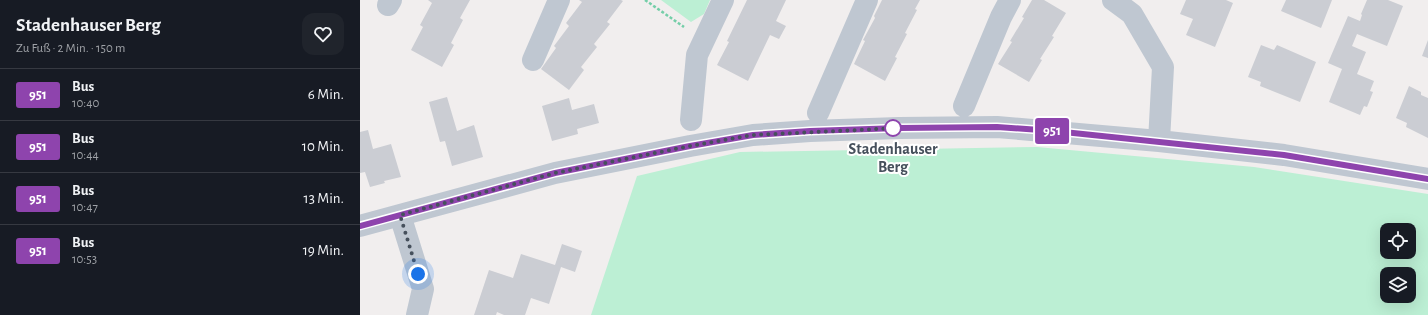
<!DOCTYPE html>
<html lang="de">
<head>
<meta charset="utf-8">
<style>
	body { margin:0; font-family:"Alegreya Sans",sans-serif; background:#20242c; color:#f1f3f6; height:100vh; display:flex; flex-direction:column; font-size:15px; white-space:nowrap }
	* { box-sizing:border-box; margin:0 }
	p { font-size:13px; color:#9ea1a6 }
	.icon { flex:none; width:22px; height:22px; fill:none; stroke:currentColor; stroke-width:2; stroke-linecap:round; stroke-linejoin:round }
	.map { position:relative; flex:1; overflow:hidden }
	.side { display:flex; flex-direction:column; background:#171b24; width:360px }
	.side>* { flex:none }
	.badge { padding:0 8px; border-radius:3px; font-size:14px; line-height:26px }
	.controls { position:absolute; left:1020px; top:223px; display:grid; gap:8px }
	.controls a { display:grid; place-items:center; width:36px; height:36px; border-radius:8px; background:#171b24; box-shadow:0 4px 16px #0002; font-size:20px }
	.you { position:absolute; width:20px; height:20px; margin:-10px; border:3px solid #fff; border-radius:50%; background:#1a73e8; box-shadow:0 0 0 6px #1a73e833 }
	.map>.badge { position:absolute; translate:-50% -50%; box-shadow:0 0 0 2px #fff }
	.round { display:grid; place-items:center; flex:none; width:42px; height:42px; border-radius:12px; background:#20242c }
	.summary { display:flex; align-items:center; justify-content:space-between; height:68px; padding:0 16px }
	h1 { font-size:19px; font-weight:600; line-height:30px }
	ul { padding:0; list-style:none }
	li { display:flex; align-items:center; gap:12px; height:52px; padding:0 16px; border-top:1px solid #363941 }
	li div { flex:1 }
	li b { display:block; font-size:15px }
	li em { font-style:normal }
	li .badge { min-width:44px; font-weight:700; text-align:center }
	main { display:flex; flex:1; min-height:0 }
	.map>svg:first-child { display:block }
</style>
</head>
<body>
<main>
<section class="side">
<div class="summary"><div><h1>Stadenhauser Berg</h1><p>Zu Fuß · 2 Min. · 150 m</p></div><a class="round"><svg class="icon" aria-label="heart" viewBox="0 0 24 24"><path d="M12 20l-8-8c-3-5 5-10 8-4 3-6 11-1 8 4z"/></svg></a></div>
<ul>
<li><span class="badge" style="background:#8e44ad;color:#fff">951</span><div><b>Bus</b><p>10:40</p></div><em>6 Min.</em></li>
<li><span class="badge" style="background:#8e44ad;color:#fff">951</span><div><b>Bus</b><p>10:44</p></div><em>10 Min.</em></li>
<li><span class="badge" style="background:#8e44ad;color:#fff">951</span><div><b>Bus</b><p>10:47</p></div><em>13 Min.</em></li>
<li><span class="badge" style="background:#8e44ad;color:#fff">951</span><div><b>Bus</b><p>10:53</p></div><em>19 Min.</em></li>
</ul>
</section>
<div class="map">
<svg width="1068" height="315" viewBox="0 0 1068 315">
	<rect width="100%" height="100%" fill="#f1eeee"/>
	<path fill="#bcefd4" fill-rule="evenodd" d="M 301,0 L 350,0 L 344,14 L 331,22 Z
		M 677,147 L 894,167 L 1068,194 L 1068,315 L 231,315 L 277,176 L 380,152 ZM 1027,230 L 1049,230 L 1049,252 L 1027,252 ZM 1027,274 L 1049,274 L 1049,296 L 1027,296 Z"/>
	<path fill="#cbcdd3" d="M 68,0 L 110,0 L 100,18 L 103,20 L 91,43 L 94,45 L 82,67 L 51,50 L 63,27 L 60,25 L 72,3 Z
		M 219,0 L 261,0 L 263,1 L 247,22 L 250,24 L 234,44 L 237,47 L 221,67 L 224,70 L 209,90 L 181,69 L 196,48 L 194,46 L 209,26 L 206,23 L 222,2 Z
		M 387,0 L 426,0 L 416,21 L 426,26 L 419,39 L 410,35 L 388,81 L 357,65 L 369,42 L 367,41 Z
		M 522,0 L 560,0 L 555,9 L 557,10 L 545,33 L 547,34 L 535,57 L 537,58 L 525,81 L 494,64 L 505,41 L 503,40 L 515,18 L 514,16 Z
		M 672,0 L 684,0 L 706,13 L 692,36 L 694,37 L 680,59 L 682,60 L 669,82 L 638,64 L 652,42 L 650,41 L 664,18 L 662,17 Z
		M 826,0 L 866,0 L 873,3 L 855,47 L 826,35 L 833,19 L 820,14 Z
		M 926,0 L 972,0 L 961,28 L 921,11 Z
		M 1007,0 L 1028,0 L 1043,6 L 1027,46 L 997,34 L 992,46 L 1006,52 L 997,74 L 1014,81 L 1010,91 L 1013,92 L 1007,107 L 1004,106 L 1000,115 L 969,102 L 982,69 L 968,63 L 988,16 L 1000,21 L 1002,15 L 1001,14 Z
		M 1068,40 L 1068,58 L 1062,56 Z
		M 901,45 L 914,50 L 917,45 L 956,62 L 940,102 L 900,86 L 901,82 L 888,77 Z
		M 1049,86 L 1061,92 L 1061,95 L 1068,98 L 1068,138 L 1046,127 L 1047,123 L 1036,118 Z
		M 87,97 L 97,131 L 114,125 L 123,157 L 92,166 L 85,141 L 80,142 L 69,102 Z
		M 209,98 L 212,110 L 234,104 L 239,123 L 217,129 L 218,134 L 192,141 L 182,106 Z
		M 8,130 L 13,149 L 31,144 L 41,177 L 24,181 L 25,183 L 10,187 L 5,172 L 0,173 L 0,132 Z
		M 202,244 L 222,251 L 215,272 L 201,267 L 189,304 L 171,298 L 165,315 L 144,315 L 137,312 L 136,315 L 114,315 L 129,270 L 153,278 L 161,254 L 195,265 Z"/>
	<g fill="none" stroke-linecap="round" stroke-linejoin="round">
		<path stroke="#74cea8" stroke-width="2.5" stroke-dasharray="3 2" stroke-linecap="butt" d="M 285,0 L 324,27"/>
		<path stroke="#bfc7d1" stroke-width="22" d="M 753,0 L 772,14 L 803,67 L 799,141
			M 28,5 L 31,0
			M 173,60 L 199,0
			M 604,106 L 641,17 L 650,0
			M 458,113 L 507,0
			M 331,120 L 337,55 L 363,0
			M 40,215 L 63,289 L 57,315
			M 0,226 L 195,173 L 330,146 L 393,135 L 450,131 L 539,128 L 637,127 L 799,141 L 924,155 L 1068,179"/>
	</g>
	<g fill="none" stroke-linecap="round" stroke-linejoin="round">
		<defs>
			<path id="line" d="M 0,226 L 195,173 L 330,146 L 393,135 L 450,131 L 539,128 L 637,127 L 694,131 L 924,155 L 1068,179"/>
		</defs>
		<use href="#line" stroke="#fff" stroke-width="9"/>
		<use href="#line" stroke="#8e44ad" stroke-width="6"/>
		<path stroke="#46505c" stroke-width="4" stroke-dasharray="0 7.2" d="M 58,274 L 40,215 L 195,173 L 330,146 L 393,135 L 539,128 L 533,128"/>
	</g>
	<circle fill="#fff" stroke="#8e44ad" stroke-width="2" cx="533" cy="128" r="8"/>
	<g text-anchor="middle" stroke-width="4" stroke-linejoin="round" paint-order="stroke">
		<g font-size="16" font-weight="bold" fill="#46505c" stroke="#fff">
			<text x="533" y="154">Stadenhauser<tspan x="533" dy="18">Berg</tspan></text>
		</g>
	</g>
</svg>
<div class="controls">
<a><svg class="icon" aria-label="locate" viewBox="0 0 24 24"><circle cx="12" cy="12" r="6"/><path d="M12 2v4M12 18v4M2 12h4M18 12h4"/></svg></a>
<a><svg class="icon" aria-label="layers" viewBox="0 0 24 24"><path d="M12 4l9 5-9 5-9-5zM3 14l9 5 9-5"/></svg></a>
</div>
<div class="you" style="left:58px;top:274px"></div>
<b class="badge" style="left:692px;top:131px;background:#8e44ad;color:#fff">951</b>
</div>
</main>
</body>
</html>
